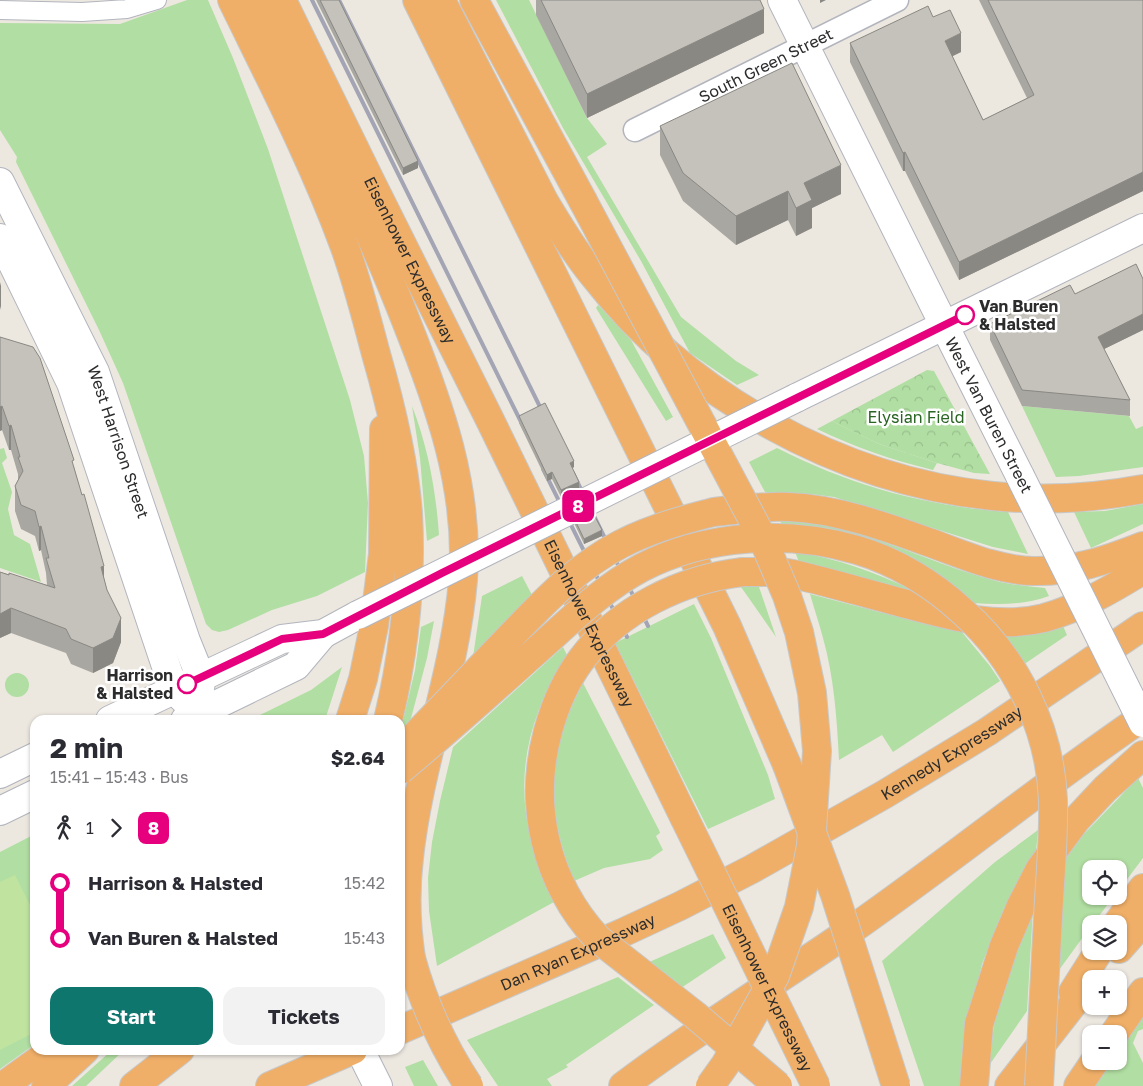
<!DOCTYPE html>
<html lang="en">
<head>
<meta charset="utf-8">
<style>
	body { margin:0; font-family:"Golos Text",sans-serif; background:#f2f2f3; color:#2b2b33; height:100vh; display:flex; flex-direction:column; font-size:19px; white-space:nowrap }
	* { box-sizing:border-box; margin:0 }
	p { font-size:16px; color:#7c7c81 }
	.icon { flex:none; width:28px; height:28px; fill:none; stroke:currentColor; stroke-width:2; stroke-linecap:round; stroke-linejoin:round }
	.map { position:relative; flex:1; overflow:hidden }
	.drawer { position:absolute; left:30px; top:715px; width:375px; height:340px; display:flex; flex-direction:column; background:#fff; border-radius:15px; box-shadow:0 1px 4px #0004 }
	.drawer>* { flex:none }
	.badge { padding:0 10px; border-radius:8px; font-size:18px; line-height:32px }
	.tools { position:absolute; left:1082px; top:860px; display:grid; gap:10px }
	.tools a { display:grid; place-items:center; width:45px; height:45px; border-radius:10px; background:#fff; box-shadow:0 1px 4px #0004; font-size:25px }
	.map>.badge { position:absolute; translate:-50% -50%; box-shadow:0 0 0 2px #fff }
	.legs { display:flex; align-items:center; gap:8px; height:55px; padding:0 20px; font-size:16px }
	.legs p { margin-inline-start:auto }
	.head { display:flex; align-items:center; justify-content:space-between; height:85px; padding:0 20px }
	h1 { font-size:28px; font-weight:700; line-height:38px }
	.cta { display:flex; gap:10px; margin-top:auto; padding:10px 20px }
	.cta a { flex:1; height:58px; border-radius:15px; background:#0f766e; color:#fff; font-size:20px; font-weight:700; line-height:58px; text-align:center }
	.cta a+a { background:#f2f2f3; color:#2b2b33 }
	ul { padding:0 20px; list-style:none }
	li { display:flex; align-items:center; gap:18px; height:55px; font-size:19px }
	li i { display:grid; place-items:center; width:8px; height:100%; margin:0 6px; background:currentColor }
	li i::after { content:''; width:12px; height:12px; margin:-6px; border:4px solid; border-radius:50%; background:#fff }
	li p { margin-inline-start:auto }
	li:first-child i { background:linear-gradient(#0000 50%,currentColor 0) }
	li:last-child i { background:linear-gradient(currentColor 50%,#0000 0) }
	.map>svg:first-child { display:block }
</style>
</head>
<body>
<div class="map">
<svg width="1143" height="1086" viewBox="0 0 1143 1086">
	<defs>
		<pattern id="park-crowns" width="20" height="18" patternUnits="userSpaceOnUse" patternTransform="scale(1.25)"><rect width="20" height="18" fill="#b1dea2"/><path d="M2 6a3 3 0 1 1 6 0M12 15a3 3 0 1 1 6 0" fill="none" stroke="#98bf8c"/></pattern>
	</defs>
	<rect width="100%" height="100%" fill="#ece8e0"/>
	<path fill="#b1dea2" d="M 187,0 L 208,0 L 233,58 L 268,149 L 350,400 L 364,456 L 368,503 L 365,572 L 317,596 L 272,610 L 228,630 L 219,632 L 212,630 L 206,624 L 123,383 L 99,330 L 16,162 L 17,157 L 0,130 L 0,23 L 120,24 Z
		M 496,0 L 529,0 L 587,118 L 607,144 L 587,157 L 681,317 L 736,361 L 759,375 L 737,385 L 690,353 L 641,261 L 563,128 Z
		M 598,305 L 631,340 L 673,417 L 666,421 L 596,308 Z
		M 412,406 C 428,447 436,491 439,535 L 427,541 L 420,458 Z
		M 1022,406 L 1129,416 L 1136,429 L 1143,426 L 1143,467 L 1079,476 L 1056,477 Z
		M 832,421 L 879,444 L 937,463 L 933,470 C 892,460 854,447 817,429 Z
		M 4,448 L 7,458 L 2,463 L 12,492 L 8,509 L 14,535 L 30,544 L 41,582 L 0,568 L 0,449 Z
		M 777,448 C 852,486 925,506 1008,512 L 1028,554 L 993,547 L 834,497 L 811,494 L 776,495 L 765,492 L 749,462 Z
		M 1143,504 L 1143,524 L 1091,548 L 1074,512 L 1105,511 Z
		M 779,520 C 859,523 921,561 996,581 C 1011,585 1028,586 1045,588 L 1049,596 C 1024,605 999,605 973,603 L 857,536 L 827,528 L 782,524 Z
		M 795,552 C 836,558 876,572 913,591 L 799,562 Z
		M 522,576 L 532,595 L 473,657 L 482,596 Z
		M 741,587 L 759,587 L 776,637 Z
		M 810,594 L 933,626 L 961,631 L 990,666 L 1000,681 L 893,752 L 882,735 L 839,760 C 837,719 834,677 823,638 C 819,623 814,608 810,594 Z
		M 694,604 L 711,638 L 768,775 L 775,799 L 708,829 L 615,643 Z
		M 434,621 L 427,658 L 410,722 L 400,733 L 415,670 L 421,627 Z
		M 1063,626 L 1067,635 L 1023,665 L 1002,635 Z
		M 563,647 L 567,655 C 514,738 511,814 554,902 L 437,966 L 429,911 L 428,878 L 432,842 L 440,801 L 453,747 Z
		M 342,667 L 325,720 L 256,720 L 260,715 L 311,690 Z
		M5 685a12 12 0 1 1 24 0a12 12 0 1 1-24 0Z
		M 583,683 L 659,830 L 660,833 L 656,836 L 663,850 L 650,859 L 604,868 L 574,881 C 545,806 545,755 583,683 Z
		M 1138,778 L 1143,788 L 1143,858 L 1119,890 L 1119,869 L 1091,869 L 1091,896 L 1114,896 L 1093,924 L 1091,924 L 1091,926 L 1059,970 L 1065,860 L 1084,834 Z
		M 1038,830 L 1036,852 L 1003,911 L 982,964 L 962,1050 L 960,1086 L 924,1086 L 882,961 L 995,862 Z
		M 35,834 L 35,1044 L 0,1069 L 0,852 Z
		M 1033,909 L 1027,1011 L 990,1064 C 991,1052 992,1039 994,1026 C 1001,987 1017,946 1033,909 Z
		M 713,934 L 726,958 L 681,988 L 647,963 Z
		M 618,977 L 654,1005 L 566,1065 L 568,1067 L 547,1079 L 552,1086 L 498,1086 L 467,1040 Z
		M 1143,1017 L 1143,1029 L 1138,1031 L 1133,1043 L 1143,1063 L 1143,1086 L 1094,1086 L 1111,1061 L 1119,1061 L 1119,1050 Z
		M 112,1050 L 124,1050 L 86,1086 L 72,1086 Z
		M 423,1060 L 438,1086 L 414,1086 L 405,1067 Z"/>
	<path fill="url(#park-crowns)" d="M 927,370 L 934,371 L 990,474 L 974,473 L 937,463 L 879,444 L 832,421 Z"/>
	<path fill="#c0e49f" d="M 15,875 L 35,915 L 35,1032 L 0,1050 L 0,882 Z"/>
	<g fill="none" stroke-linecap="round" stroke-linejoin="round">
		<defs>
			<path id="pedestrian" d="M 0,10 L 82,12 L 127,9 L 157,0"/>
			<g id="minor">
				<path id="s1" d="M 635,130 L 897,0"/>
			</g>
			<path id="tertiary" d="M 782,0 L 944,325"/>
			<g id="secondary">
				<path id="s2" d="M 0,182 L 95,372 L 186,641 L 201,678 L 198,713"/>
				<path d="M 0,238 L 71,383 L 174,690 L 198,713 L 201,720"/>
				<path d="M 944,325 L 1020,476"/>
				<path d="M 796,398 L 1143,228"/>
				<path d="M 110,720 L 282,639 L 323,634 L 358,615"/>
				<path d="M 185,720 L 296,666 L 323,634"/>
				<path d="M 0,774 L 35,757"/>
				<path d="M 0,811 L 35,794"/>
				<path d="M 360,1050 L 378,1086"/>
			</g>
			<g id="motorway">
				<path d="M 232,0 C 271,80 313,161 344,245 C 357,280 366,317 376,354 C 391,406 404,459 408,513 C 412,582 404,653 388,720"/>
				<path d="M 258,0 C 310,106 363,211 406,321 C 439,404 470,489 463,580 C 455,675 419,764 409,858 C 405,892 406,925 411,958"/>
				<path id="s3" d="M 282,0 L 371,182 L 489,418 L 684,817"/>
				<path d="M 417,0 L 727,626 L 787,765"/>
				<path d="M 441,0 L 544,201 C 559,226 575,253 594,276 C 687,396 841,481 993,496 C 1042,501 1095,498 1143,489"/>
				<path d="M 474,0 L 583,201"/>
				<path d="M 714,512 C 739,509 764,506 789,507 C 836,509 884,526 928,542 C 962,554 996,570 1033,571 C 1073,572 1107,560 1143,546"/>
				<path d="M 743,572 L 781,572 L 793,574 C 832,583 871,595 910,605 C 954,617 999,629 1044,618 C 1080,608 1112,589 1143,570"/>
				<path d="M 350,720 L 363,679 L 374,626 L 383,554 L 384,429"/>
				<path d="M 1117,924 L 1143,888"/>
				<path d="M 1119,949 L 1143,922"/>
				<path d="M 1073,992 L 1099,951"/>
				<path id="s4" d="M 400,1030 L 622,933 L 680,906 L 752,869 L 885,794 L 987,732 L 1143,626"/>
				<path d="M 1114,1034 L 1143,992"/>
				<path d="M 3,1086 L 53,1050"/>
				<path d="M 46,1086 L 85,1050"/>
				<path d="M 134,1086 L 180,1050"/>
				<path d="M 270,1086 L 353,1050"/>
				<path d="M 623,1086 C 693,1033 768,987 841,937 C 944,866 1040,787 1143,717"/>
				<path d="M 974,1086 L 979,1024 L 1004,946 L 1021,906 L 1040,869 L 1076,820 L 1105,789 L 1143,755"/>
				<path d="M 1009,1086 L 1091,981"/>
				<path d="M 1078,1086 L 1095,1061"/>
			</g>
		</defs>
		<use href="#pedestrian" stroke="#b3b5be" stroke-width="20"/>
		<use href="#minor" stroke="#b3b5be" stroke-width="25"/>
		<use href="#tertiary" stroke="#b3b5be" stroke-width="30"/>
		<use href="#secondary" stroke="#b3b5be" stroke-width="30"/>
		<use href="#motorway" stroke="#c8c8c8" stroke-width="30"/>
		<use href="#pedestrian" stroke="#fff" stroke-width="18"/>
		<use href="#minor" stroke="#fff" stroke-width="22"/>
		<use href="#tertiary" stroke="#fff" stroke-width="28"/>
		<use href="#secondary" stroke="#fff" stroke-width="28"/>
		<use href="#motorway" stroke="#f0af68" stroke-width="28"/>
		<path stroke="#a3a4b4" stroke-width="4" d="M 312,0 L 525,430
			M 339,0 L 545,417
			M 543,469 L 627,637
			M 573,473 L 648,626"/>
		<defs>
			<path id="secondary-bridge" d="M 1020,476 L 1143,723
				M 358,615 L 796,398"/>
			<g id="motorway-bridge">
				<path d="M 583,201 L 762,537 L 787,596 L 799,632 L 812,693 L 817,751 L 811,846 L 799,907 L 775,976 L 725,1065 L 710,1086"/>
				<path d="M 743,572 C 682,579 619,609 581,660 C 565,681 555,706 548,731 C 528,805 545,882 598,939 L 695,1015 L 778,1086"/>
				<path d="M 413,738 C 445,705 476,672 508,639 C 542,604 576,567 621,544 C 650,529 681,520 714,512"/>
				<path d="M 787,765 L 835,895 L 896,1086"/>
				<path d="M 400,770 C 443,734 485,697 527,659 C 564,627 598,591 641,568 C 706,534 787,530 857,550 C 895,561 933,584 962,611 C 1016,658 1050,728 1053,800 C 1054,839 1050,878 1048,917 C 1045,973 1042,1030 1039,1086"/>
				<path id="s5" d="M 684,817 L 816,1086"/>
				<path d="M 411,958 C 424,1006 442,1045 469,1086"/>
			</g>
		</defs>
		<use href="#secondary-bridge" stroke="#b3b5be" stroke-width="30" stroke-linecap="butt"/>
		<use href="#motorway-bridge" stroke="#c8c8c8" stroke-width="30" stroke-linecap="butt"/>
		<use href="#secondary-bridge" stroke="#fff" stroke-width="28"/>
		<use href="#motorway-bridge" stroke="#f0af68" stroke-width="28"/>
	</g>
	<path fill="#a9a7a1" d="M 316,0 L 339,0 L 418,168 L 403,175 Z
		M 536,0 L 760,0 L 764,33 L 587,118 L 536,15 Z
		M 979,0 L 1143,0 L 1143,191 L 959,280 L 905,171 L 903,171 L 850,62 L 850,43 L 933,17 L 961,52 L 952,56 L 983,120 L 1027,98 Z
		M 660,126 L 841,194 L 812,208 L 812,228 L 796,236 L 788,220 L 736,245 L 683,201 L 660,155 Z
		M 1143,279 L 1143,330 L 1104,349 L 1130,400 L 1130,416 L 1022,406 L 990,340 L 990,324 L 1075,294 Z
		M 0,337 L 74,467 L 121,642 L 113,663 L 93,673 L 71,664 L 66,653 L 11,633 L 0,638 L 0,572 L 47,585 L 46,573 L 41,550 L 39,551 L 35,536 L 21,529 L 15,511 L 15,486 L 18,480 L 18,474 L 11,450 L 9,450 L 2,430 L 0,431 Z
		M 519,416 L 574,467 L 572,468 L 579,488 L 561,497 L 552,479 L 547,481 L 519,423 Z
		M 575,520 L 602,536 L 584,544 L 575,525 Z"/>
	<path fill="#8a8883" d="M 820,0 L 826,0 L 820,3 Z
		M 764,9 L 764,33 L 587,118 L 587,94 Z
		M 961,33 L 961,52 L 945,60 L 945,41 Z
		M 905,152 L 905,171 L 903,171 L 903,153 Z
		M 418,161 L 418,168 L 403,175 L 403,168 Z
		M 841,165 L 841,194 L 812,208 L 812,228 L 796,236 L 796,208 L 804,183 Z
		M 1143,172 L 1143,191 L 959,280 L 959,262 Z
		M 788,191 L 788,220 L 736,245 L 736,216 Z
		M 1,282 L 1,306 L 0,310 L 0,286 Z
		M 1143,314 L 1143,330 L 1098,352 L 1098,337 Z
		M 2,406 L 2,430 L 0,431 L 0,407 Z
		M 11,425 L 11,450 L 9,450 L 9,426 Z
		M 574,461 L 574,467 L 570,470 L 570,463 Z
		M 552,472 L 552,479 L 547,481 L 547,475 Z
		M 579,482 L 579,488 L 561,497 L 561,490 Z
		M 41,526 L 41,550 L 39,551 L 39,527 Z
		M 602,530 L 602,536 L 584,544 L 584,539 Z
		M 104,566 L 104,590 L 101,567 Z
		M 11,608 L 11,633 L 0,638 L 0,614 Z
		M 121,618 L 121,642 L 113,663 L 93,673 L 93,648 Z"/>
	<path fill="#c5c2bb" stroke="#8a8883" d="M 320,0 L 339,0 L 418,161 L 403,168 Z
		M 541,0 L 760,0 L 764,9 L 587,94 Z
		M 988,0 L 1143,0 L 1143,172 L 959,262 L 905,152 L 903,153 L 850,43 L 928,6 L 933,17 L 950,10 L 961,33 L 945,41 L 983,120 L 1034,95 Z
		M 792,63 L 841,165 L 804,183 L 812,200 L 796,208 L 788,191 L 736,216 L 683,173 L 660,126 Z
		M 1136,264 L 1143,279 L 1143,314 L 1098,337 L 1130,400 L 1022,390 L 990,324 L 1070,285 L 1075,294 Z
		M 0,337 L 33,347 L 40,358 L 74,460 L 72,461 L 82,495 L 84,494 L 104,566 L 101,567 L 107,590 L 121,618 L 113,638 L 93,648 L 71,639 L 66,629 L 11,608 L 0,614 L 0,572 L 9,575 L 9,573 L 55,588 L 46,558 L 49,558 L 41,526 L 39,527 L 35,511 L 21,505 L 15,486 L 23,471 L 18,457 L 20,457 L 11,425 L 9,426 L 2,406 L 0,407 Z
		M 545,403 L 574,461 L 570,463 L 579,482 L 561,490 L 552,472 L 547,475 L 519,416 Z
		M 592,511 L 602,530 L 584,539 L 575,520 Z"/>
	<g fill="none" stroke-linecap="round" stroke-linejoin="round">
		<defs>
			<path id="line-1" d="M 187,684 L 282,639 L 323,634 L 442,573 L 965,315"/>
		</defs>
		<use href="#line-1" stroke="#fff" stroke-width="11"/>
		<use href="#line-1" stroke="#e6007e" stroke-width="8"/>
	</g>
	<g fill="#fff" stroke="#e6007e" stroke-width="2.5">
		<circle cx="965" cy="315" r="9"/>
		<circle cx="187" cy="684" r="9"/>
	</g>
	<g text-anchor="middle" stroke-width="5" stroke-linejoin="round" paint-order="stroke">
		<g font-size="16" fill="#2c2c2c" stroke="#fff">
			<text dy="6" stroke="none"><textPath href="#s1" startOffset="146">South Green Street</textPath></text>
			<text dy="6" stroke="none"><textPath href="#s3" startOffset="290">Eisenhower Expressway</textPath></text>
			<text transform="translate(989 415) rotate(63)" y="6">West Van Buren Street</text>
			<text dy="6" stroke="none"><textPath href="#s2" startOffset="286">West Harrison Street</textPath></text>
			<text dy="6" stroke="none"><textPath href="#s3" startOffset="695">Eisenhower Expressway</textPath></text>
			<text dy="6" stroke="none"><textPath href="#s4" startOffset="618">Kennedy Expressway</textPath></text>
			<text dy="6" stroke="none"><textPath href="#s4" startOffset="194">Dan Ryan Expressway</textPath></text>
			<text dy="6" stroke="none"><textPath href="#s5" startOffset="190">Eisenhower Expressway</textPath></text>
		</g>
		<g font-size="16" font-weight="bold" fill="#2c2c2c" stroke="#fff" text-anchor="start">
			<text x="979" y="312">Van Buren<tspan x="979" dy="18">&amp; Halsted</tspan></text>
			<text x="173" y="681" text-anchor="end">Harrison<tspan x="173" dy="18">&amp; Halsted</tspan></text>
		</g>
		<g font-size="16" fill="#296422" stroke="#fff">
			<text x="916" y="423">Elysian Field</text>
		</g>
	</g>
</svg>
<div class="tools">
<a><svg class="icon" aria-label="locate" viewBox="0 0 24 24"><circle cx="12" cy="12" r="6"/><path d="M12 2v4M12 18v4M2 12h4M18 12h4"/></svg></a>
<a><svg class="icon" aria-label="layers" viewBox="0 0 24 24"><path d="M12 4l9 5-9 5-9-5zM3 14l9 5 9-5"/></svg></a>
<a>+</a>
<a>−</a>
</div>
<b class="badge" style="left:578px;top:506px;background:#e6007e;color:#fff">8</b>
<section class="drawer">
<div class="head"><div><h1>2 min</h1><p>15:41 – 15:43 · Bus</p></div><b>$2.64</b></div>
<div class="legs"><svg class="icon" aria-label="walk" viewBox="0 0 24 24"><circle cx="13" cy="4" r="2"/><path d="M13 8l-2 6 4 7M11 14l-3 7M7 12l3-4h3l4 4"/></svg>1<svg class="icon" aria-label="forward" viewBox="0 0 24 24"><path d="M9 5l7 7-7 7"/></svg><b class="badge" style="background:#e6007e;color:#fff">8</b></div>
<ul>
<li><i style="color:#e6007e"></i><b>Harrison &amp; Halsted</b><p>15:42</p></li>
<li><i style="color:#e6007e"></i><b>Van Buren &amp; Halsted</b><p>15:43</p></li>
</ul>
<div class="cta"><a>Start</a><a>Tickets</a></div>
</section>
</div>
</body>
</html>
